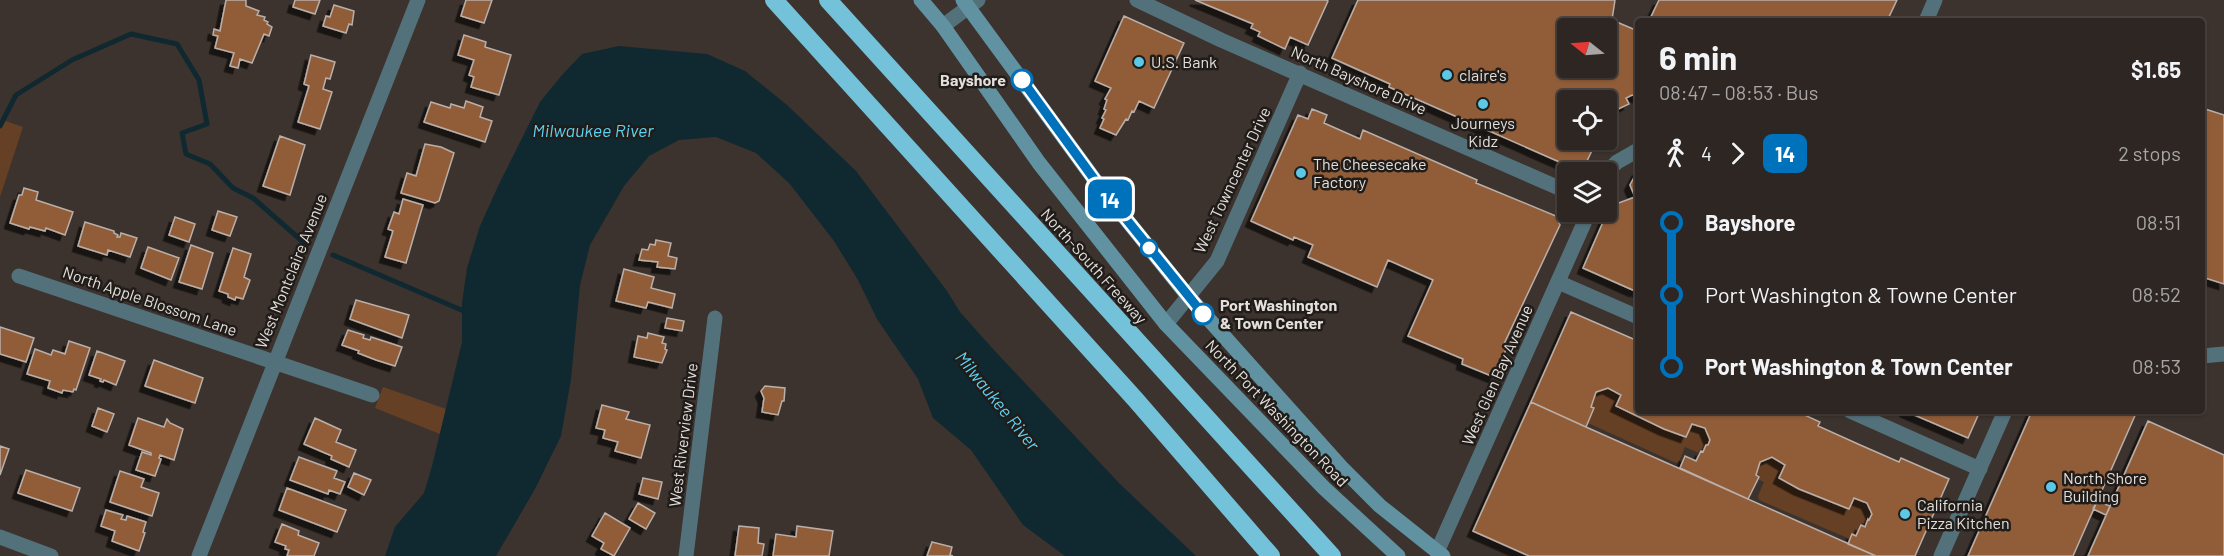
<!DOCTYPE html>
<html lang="en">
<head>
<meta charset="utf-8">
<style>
	body { margin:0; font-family:Barlow,sans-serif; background:#39322f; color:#f1f3f6; height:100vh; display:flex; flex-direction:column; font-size:22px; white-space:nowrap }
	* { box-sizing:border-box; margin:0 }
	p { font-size:20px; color:#a7a5a5 }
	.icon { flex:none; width:33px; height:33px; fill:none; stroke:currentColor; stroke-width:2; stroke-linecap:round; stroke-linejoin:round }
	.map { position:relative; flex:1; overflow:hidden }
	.drawer { position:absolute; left:1635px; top:18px; width:570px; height:396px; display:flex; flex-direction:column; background:#2d2622; border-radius:6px; box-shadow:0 2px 4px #0004,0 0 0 2px #484340 }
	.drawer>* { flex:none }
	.badge { padding:0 12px; border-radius:9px; font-size:21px; line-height:39px }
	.needle { width:39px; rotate:287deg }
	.controls { position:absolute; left:1557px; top:18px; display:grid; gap:12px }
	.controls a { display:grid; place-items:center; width:60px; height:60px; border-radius:6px; background:#2d2622; box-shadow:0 2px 4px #0004,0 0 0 2px #484340; font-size:30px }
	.map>.badge { position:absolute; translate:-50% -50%; box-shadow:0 0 0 3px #fff }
	.legs { display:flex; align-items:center; gap:9px; height:66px; padding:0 24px; font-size:20px }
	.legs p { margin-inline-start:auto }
	.summary { display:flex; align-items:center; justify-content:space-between; height:102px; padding:0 24px }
	h1 { font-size:33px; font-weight:700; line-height:45px }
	ul { padding:0 24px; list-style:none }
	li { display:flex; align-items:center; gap:21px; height:72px; font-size:22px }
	li i { display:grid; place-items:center; width:9px; height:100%; margin:0 8px; background:currentColor }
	li i::after { content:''; width:15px; height:15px; margin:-8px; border:4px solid; border-radius:50%; background:#2d2622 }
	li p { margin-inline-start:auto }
	li:first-child i { background:linear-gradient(#0000 50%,currentColor 0) }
	li:last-child i { background:linear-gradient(currentColor 50%,#0000 0) }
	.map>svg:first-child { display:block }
</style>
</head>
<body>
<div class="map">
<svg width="2224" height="556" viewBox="0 0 2224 556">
	<defs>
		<filter id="shadow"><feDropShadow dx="-5.5" dy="5.5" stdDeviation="0" flood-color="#0009"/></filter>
	</defs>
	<rect width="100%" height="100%" fill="#3c332e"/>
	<path fill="#664025" d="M 0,119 L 23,127 L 0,197 Z
		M 383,387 L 446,409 L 440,434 L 375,408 Z
		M 1608,388 L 1621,395 L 1616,406 L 1637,416 L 1637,418 L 1686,437 L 1692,424 L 1705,428 L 1710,440 L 1703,452 L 1701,451 L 1699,453 L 1685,447 L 1679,462 L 1676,463 L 1588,423 L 1594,409 L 1591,407 L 1596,392 Z
		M 1772,457 L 1785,465 L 1779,478 L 1812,495 L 1848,509 L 1854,498 L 1867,503 L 1872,514 L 1865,527 L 1861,525 L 1856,536 L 1850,539 L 1759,500 L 1758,496 L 1764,482 L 1758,479 L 1758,477 L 1756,475 L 1759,468 L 1758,467 L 1760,462 Z"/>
	<path fill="#102930" d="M 619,46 L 707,54 L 745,71 L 787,105 L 856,171 L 947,291 L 960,312 L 993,349 L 1120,484 L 1196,556 L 1065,556 L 1023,525 L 971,450 L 933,418 L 918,379 L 877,319 L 858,280 L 834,241 L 789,183 L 756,153 L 716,137 L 679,140 L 649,156 L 624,186 L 590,245 L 580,285 L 571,379 L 561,436 L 535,489 L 496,556 L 385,556 L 395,527 L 424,493 L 432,466 L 462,342 L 462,303 L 467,268 L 480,226 L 499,184 L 540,102 L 562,75 L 582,54 Z"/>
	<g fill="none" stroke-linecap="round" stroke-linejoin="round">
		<path stroke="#102930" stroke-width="5" d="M 0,126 L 16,95 L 72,60 L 131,34 L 177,44 L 199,80 L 207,124 L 182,133 L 186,154 L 210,164 L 233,188 L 253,198 L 302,241 L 307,244
			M 333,255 L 466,312"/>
	</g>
	<path fill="#915d39" stroke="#baafa9" stroke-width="1.5" fill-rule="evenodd" filter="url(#shadow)" d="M 226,0 L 246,0 L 246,6 L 259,11 L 257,15 L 265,17 L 264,20 L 268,22 L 267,24 L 272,27 L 269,36 L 264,34 L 252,63 L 240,59 L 238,68 L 230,66 L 234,53 L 215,48 L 218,36 L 213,35 L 214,29 L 220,31 Z
		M 295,0 L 320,0 L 315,14 L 293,7 Z
		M 466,0 L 492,0 L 484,23 L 461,16 Z
		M 1195,0 L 1326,0 L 1328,1 L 1308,45 L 1290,37 L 1285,49 L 1258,36 L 1260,32 L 1251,28 L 1253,24 Z
		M 1358,0 L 1615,0 L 1612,20 L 1638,31 L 1638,97 L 1632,95 L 1626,98 L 1629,104 L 1612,112 L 1609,105 L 1606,106 L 1606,100 L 1568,100 L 1568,140 L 1597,140 L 1587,161 L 1588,163 L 1572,170 L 1571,167 L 1389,87 L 1390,84 L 1332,58 ZM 1568,28 L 1606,28 L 1606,68 L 1568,68 Z
		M 1659,0 L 1897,0 L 1887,21 L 1649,21 Z
		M 334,5 L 354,11 L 352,25 L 349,24 L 346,33 L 323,26 L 326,16 L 330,17 Z
		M 1124,16 L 1184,43 L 1154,108 L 1139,101 L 1134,112 L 1132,111 L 1128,120 L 1126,119 L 1116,135 L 1100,128 L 1104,119 L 1102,118 L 1106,110 L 1104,109 L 1107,100 L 1105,99 L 1111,88 L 1095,81 Z
		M 464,35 L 486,42 L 485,47 L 511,55 L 499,95 L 471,87 L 474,77 L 469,75 L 474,60 L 458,55 Z
		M 311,55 L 335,62 L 330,79 L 326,78 L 323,89 L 332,92 L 320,129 L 298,122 L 309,86 L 304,84 Z
		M 466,101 L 483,107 L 480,117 L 492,121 L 485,142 L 424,122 L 431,102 L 450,108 L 451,104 L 464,108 Z
		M 2202,108 L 2224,115 L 2224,284 L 2202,277 Z
		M 1312,109 L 1327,115 L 1324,123 L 1360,139 L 1363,130 L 1477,180 L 1476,183 L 1556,216 L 1560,225 L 1504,344 L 1508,345 L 1494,377 L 1462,364 L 1463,359 L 1408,336 L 1433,280 L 1388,260 L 1377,287 L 1308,257 L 1313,245 L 1294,237 L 1293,240 L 1251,221 L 1298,115 L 1308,119 Z
		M 280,136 L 305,145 L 290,195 L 263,186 Z
		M 425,144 L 441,147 L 454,153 L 439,201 L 435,203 L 401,193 L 407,173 L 416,176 Z
		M 1638,170 L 1638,291 L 1635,289 L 1635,291 L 1583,268 L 1610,206 L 1635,197 L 1630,185 Z
		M 24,188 L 38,192 L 36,200 L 73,212 L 65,235 L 46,228 L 45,231 L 30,227 L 29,229 L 10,223 L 19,195 L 22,195 Z
		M 403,199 L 423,205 L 406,263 L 385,257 L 393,231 L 388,229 L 394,212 L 399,214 Z
		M 218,211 L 237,217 L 230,236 L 212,230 Z
		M 175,217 L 195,224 L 189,242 L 169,235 Z
		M 85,222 L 114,231 L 114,233 L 118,235 L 117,237 L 120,237 L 121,233 L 137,238 L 130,257 L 108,250 L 107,255 L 78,246 Z
		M 656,240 L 671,243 L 668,256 L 677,258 L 675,269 L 657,267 L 658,262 L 639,260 L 642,249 L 648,250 L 650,244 L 655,245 Z
		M 191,245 L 213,253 L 202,289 L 179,282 Z
		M 148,247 L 179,258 L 171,280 L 141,268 Z
		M 233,248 L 251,254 L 244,277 L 250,280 L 243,299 L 236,297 L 235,300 L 228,297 L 228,294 L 219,291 Z
		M 624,269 L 654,277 L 651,288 L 675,294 L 672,308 L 648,302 L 646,308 L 616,301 Z
		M 356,300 L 409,315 L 402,338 L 350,319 Z
		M 1571,312 L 1638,341 L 1638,411 L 1796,411 L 1820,422 L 1818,426 L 1858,444 L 1899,462 L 1901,458 L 1949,479 L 1915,556 L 1876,556 L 1848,544 L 1852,534 L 1856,536 L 1861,525 L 1865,527 L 1868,519 L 1869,520 L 1872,514 L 1867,503 L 1854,498 L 1849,509 L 1799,489 L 1779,478 L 1785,465 L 1772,457 L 1760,462 L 1756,475 L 1759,477 L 1748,499 L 1680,468 L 1685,456 L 1696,461 L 1701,451 L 1703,452 L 1706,445 L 1708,445 L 1710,440 L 1705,428 L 1692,424 L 1686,437 L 1664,429 L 1616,406 L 1621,395 L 1608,388 L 1596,392 L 1591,407 L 1594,408 L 1586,427 L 1531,402 Z
		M 667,318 L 684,321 L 682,331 L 665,328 Z
		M 0,327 L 34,338 L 26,362 L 0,354 Z
		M 348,330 L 364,335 L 363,338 L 370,340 L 371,337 L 402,347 L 395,366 L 376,360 L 358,353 L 359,351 L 342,345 Z
		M 648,333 L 664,337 L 662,343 L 666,344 L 665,349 L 667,350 L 662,363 L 634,357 L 638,336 L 647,338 Z
		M 69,341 L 90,348 L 76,390 L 74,389 L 73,392 L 63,390 L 62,393 L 48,388 L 50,381 L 27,374 L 35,349 L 51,355 L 53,350 L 65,354 Z
		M 97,351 L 125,361 L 116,385 L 104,380 L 103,382 L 100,381 L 101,379 L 89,375 Z
		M 154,360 L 203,378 L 195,403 L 145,386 Z
		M 765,386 L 785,388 L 784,401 L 782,401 L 778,415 L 762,412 L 764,398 L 761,391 Z
		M 1531,402 L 1586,427 L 1876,556 L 1529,556 L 1473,531 Z
		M 602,405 L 629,412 L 626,419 L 650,425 L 641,458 L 615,451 L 618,442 L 603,438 L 605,430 L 596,428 Z
		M 98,408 L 114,414 L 107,432 L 92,426 Z
		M 1905,411 L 1980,411 L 1968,438 Z
		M 2032,411 L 2137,411 L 2073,556 L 1968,556 Z
		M 138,418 L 164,427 L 167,419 L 170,423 L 183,429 L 174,460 L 160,455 L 159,458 L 161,459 L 155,476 L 136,470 L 142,452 L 151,455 L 151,453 L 129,445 Z
		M 315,418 L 341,430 L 336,442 L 356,450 L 349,467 L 331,459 L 332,456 L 304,444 Z
		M 2148,421 L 2224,455 L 2224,556 L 2088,556 Z
		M 0,446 L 9,449 L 0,475 Z
		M 299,457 L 337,471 L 334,478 L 345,482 L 340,494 L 329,490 L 328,494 L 290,480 Z
		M 26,470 L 80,488 L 72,511 L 18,493 Z
		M 120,471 L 144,479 L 141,487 L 159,493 L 152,516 L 110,502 Z
		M 354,473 L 371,480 L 364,495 L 348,487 Z
		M 643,478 L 662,482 L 658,499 L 639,494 Z
		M 287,488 L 346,510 L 337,532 L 279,510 Z
		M 2097,501 L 2110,506 L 2106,515 L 2093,509 Z
		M 638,503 L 655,513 L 646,529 L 629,519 Z
		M 106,510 L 123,515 L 121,519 L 126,520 L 127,516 L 146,522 L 143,532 L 145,533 L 139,551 L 112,541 L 115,531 L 101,526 Z
		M 605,513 L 630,528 L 614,556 L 601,549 L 604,543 L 592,536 Z
		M 282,524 L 299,531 L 298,535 L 319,543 L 314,556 L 287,556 L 289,550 L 285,549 L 286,546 L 275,542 Z
		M 739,526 L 759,528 L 758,543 L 764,544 L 762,556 L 735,556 Z
		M 797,526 L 833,531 L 829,556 L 773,556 L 776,534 L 796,537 Z
		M 932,542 L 952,547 L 950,555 L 953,556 L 927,556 Z"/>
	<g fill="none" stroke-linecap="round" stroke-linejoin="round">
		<path stroke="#53717b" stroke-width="15" d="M 1137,0 L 1221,40 L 1568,192
			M 1926,21 L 1935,0
			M 943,26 L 978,0
			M 1606,173 L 1617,162 L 1638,150
			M 19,276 L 372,395
			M 1558,282 L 1638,317
			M 1166,324 L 1217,261 L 1300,73
			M 2202,356 L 2224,354
			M 1850,411 L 1980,469
			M 0,537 L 51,556
			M 1437,552 L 1589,212
			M 199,556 L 418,0
			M 686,556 L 715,318
			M 1941,556 L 2005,411"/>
		<path stroke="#6192a1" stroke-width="15" d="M 921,0 L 943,26 L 1039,163 L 1166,324 L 1324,488 L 1398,556
			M 963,0 L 1097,183 L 1188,296 L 1341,467 L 1380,506 L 1443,556"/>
		<path stroke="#73c2da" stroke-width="18" d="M 774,0 L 1135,399 L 1271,556
			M 828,0 L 1332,556"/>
	</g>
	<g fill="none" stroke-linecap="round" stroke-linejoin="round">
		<defs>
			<path id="line-1" d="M 1022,80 L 1097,183 L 1203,314"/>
		</defs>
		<use href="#line-1" stroke="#fff" stroke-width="14"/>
		<use href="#line-1" stroke="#0072bc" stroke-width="9"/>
	</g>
	<g fill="#5bc8e6" stroke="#201c19" stroke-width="2">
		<circle cx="1139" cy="62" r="6"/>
		<circle cx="1447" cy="75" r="6"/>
		<circle cx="1483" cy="104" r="6"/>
		<circle cx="1301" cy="173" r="6"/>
		<circle cx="2051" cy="487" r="6"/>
		<circle cx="1905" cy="514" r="6"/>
	</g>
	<g fill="#fff" stroke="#0072bc" stroke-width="3">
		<circle cx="1022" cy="80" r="10"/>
		<circle cx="1149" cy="248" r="8"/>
		<circle cx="1203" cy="314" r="10"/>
	</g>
	<g text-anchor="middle" stroke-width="5" stroke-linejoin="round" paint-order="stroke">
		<g font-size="16" fill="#e5dfdb" stroke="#201c19" text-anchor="start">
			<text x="1151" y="68">U.S. Bank</text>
			<text x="1459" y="81">claire's</text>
			<text x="1483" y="129" text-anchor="middle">Journeys<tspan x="1483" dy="18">Kidz</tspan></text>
			<text x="1313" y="170">The Cheesecake<tspan x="1313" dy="18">Factory</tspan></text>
			<text x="2063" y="484">North Shore<tspan x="2063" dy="18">Building</tspan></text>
			<text x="1917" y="511">California<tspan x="1917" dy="18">Pizza Kitchen</tspan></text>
		</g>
		<g font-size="16" font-weight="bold" fill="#e5dfdb" stroke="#201c19" text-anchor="end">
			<text x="1006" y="86">Bayshore</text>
			<text x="1220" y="311" text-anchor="start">Port Washington<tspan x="1220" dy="18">&amp; Town Center</tspan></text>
		</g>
		<g font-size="16" fill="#e5dfdb" stroke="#201c19">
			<text transform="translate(1359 80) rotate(24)" y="6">North Bayshore Drive</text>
			<text transform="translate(1232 180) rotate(-65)" y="6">West Towncenter Drive</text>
			<text transform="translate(1094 266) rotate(48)" y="6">North-South Freeway</text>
			<text transform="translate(291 271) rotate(-68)" y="6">West Montclaire Avenue</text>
			<text transform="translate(150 301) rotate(19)" y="6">North Apple Blossom Lane</text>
			<text transform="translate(1497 375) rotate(-66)" y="6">West Glen Bay Avenue</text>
			<text transform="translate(1277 413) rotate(46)" y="6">North Port Washington Road</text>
			<text transform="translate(683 435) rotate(-83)" y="6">West Riverview Drive</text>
		</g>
		<g font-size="18" font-style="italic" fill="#5cd2f3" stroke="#201c19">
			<text x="593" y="137">Milwaukee River</text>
			<text transform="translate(997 401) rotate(51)" y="6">Milwaukee River</text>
		</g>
	</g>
</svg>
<div class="controls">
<a><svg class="needle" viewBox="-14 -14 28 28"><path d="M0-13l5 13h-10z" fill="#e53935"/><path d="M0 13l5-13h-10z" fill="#a7a5a5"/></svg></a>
<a><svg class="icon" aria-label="locate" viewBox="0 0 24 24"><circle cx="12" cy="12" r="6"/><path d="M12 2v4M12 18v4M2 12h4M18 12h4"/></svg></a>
<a><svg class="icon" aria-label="layers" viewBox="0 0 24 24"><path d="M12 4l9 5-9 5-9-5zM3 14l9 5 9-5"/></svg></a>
</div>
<b class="badge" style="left:1110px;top:199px;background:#0072bc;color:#fff">14</b>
<section class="drawer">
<div class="summary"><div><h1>6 min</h1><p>08:47 – 08:53 · Bus</p></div><b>$1.65</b></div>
<div class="legs"><svg class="icon" aria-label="walk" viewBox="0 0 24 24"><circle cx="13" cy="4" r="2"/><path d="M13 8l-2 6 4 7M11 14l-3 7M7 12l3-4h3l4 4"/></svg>4<svg class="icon" aria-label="forward" viewBox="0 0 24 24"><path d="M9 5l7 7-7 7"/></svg><b class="badge" style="background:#0072bc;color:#fff">14</b><p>2 stops</p></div>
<ul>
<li><i style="color:#0072bc"></i><b>Bayshore</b><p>08:51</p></li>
<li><i style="color:#0072bc"></i><span>Port Washington &amp; Towne Center</span><p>08:52</p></li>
<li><i style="color:#0072bc"></i><b>Port Washington &amp; Town Center</b><p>08:53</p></li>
</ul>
</section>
</div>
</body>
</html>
